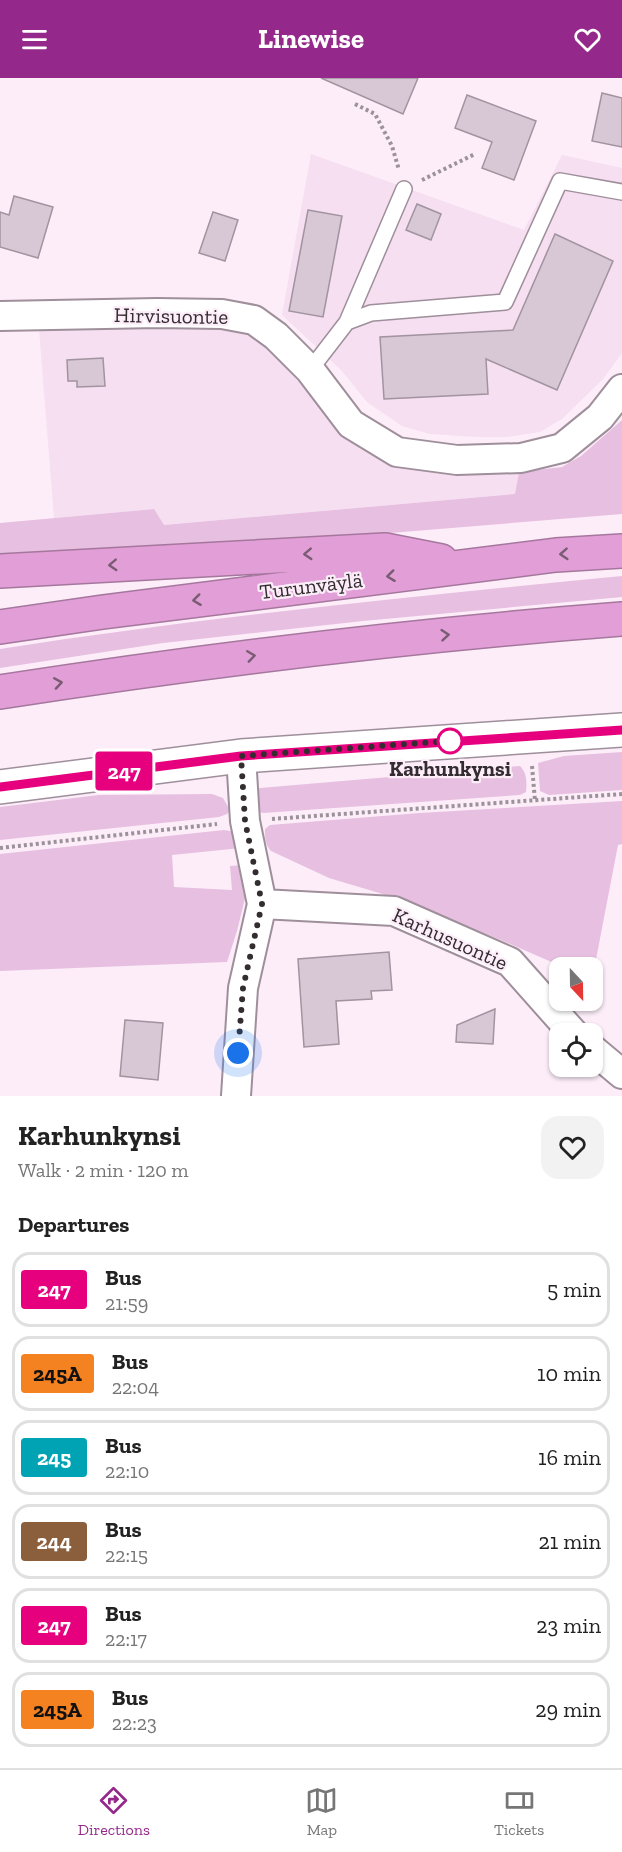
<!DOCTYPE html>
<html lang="en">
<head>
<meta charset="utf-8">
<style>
	body { margin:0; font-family:"Zilla Slab",serif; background:#f2f2f2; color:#222; height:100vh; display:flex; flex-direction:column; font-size:22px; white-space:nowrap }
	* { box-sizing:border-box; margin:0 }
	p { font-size:20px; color:#767676 }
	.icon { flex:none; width:33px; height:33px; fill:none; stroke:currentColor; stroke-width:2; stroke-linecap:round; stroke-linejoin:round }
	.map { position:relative; height:1018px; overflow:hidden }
	.details { display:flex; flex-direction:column; background:#fff; flex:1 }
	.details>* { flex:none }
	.badge { padding:0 12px; border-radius:4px; font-size:21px; line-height:39px }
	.needle { width:39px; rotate:158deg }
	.controls { position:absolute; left:549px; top:879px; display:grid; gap:12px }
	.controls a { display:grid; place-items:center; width:54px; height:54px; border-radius:12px; background:#fff; box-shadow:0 2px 4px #0004; font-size:30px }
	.you { position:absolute; width:30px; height:30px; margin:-15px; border:4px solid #fff; border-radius:50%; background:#1a73e8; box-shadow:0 0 0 9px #1a73e833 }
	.map>.badge { position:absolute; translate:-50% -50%; box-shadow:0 0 0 3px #fff }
	h2 { padding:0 18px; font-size:22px; line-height:54px }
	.round { display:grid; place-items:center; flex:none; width:63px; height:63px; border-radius:18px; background:#f2f2f2 }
	.overview { display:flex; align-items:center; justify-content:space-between; height:102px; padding:0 18px }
	h1 { font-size:28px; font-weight:700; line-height:45px }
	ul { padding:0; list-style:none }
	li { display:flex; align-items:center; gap:18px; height:75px; margin:0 12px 9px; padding:0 6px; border:3px solid #e0e0e0; border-radius:18px }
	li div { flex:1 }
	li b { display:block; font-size:22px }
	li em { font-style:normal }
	li .badge { min-width:66px; font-weight:700; text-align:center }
	header { display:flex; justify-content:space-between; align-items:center; height:78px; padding:0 18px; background:#95298b; color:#fff; font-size:27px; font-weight:700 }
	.menu { display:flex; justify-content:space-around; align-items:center; height:84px; border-top:2px solid #e0e0e0; background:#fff; font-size:16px; color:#767676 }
	.menu a { display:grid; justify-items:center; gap:3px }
	.menu .current { color:#95298b }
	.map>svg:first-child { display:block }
</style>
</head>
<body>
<header><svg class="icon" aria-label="menu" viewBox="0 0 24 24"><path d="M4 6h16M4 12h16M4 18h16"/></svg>Linewise<svg class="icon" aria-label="heart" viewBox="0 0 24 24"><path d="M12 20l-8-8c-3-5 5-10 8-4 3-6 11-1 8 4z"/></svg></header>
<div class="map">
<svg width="622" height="1018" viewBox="0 0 622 1018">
	<rect width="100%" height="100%" fill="#fcedf9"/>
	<path fill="#f5dff1" d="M 311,76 L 524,152 L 562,77 L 622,90 L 622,275 L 603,301 L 562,341 L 540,354 L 507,359 L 477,359 L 430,356 L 402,348 L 367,324 L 341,292 L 282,237 Z
		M 229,250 L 255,259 L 273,276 L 349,359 L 369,375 L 406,388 L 519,394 L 515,416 L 163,447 L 153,431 L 54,440 L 39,251 Z"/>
	<path fill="#e7bfe0" d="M 622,342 L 622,436 L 267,465 L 0,478 L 0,445 L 154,431 L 164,447 L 515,416 L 519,394 L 562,389 L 581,378 Z
		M 622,498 L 622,519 L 363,543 L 163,565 L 0,590 L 0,571 C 207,539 414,518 622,498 Z
		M 622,674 L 622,712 L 549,717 L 540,713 L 538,685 L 564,678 Z
		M 520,688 C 527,695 527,705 526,714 L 520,717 L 263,735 L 256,733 L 254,713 L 260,710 Z
		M 212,716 L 223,720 L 230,732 L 227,736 L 219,739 L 0,762 L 0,729 L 99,717 Z
		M 622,723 L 622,766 L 618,767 L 593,897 L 592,890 L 563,889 L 501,862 L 396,820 L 329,800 L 271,773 C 265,766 265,760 265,751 L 270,747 L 420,735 Z
		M 224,752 L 235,754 L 241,770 L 172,777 L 174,809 L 232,812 L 230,788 L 244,787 L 247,812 L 237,853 L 227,884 L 0,893 L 0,776 Z"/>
	<path fill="#d8c8d5" stroke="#a1939f" stroke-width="1.5" d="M 321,0 L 418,0 L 403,36 Z
		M 602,15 L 622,20 L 622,69 L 592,63 Z
		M 467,17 L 536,43 L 514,102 L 482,90 L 492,64 L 455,50 Z
		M 14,118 L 53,129 L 38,180 L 0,169 L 0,134 L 9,137 Z
		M 417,126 L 441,136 L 431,162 L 406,152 Z
		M 308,132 L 342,138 L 323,239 L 289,233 Z
		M 213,134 L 238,142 L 225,183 L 199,175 Z
		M 555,156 L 613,183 L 557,312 L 486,281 L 488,316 L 384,321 L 380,259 L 513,252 Z
		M 103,280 L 105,308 L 77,309 L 77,303 L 68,303 L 67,282 Z
		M 389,874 L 392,912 L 371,913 L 372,921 L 336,923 L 339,966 L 304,969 L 298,881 Z
		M 495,931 L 493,966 L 456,964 L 457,947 Z
		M 125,942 L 163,945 L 158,1002 L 120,998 Z"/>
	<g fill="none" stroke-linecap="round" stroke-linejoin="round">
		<defs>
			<path id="service" d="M 347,244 L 371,235 L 505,224 L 560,103 L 622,114
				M 310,292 L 347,244 L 404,111"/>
			<path id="minor" d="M 0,238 L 157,235 L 222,236 L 254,242 L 276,258 L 310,292 L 351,346 L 397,374 L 457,382 L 521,380 L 562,370 L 600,339 L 622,311
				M 262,826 L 394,833 L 510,884 L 574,956
				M 592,971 L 622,996
				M 236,1018 L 243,910 L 262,826 L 245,743 L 241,678"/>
			<path id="secondary" d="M 0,709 L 241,678 L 622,652"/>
			<path id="motorway" d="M 0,493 L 385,472 L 441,483
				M 0,549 L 103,534 L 556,477 L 622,473
				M 0,614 C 206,582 414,557 622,541"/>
		</defs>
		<use href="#service" stroke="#9e8f9b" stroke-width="18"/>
		<use href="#minor" stroke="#9e8f9b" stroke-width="32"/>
		<use href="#secondary" stroke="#9e8f9b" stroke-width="36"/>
		<use href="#motorway" stroke="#a5779d" stroke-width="36"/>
		<path stroke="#9c929a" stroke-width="4" stroke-dasharray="3 3" stroke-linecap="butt" d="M 355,26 L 375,36 L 392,68 L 399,92
			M 422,102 L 475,76
			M 532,688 L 535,723
			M 272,741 L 622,716
			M 0,770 L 217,746"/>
		<use href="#service" stroke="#fff" stroke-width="15"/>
		<use href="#minor" stroke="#fff" stroke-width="28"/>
		<use href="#secondary" stroke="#fff" stroke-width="33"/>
		<use href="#motorway" stroke="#e29fd7" stroke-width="33"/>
	</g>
	<defs><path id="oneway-chevron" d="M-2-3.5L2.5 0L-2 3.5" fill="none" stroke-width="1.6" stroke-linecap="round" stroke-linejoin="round" transform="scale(1.5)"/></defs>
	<g stroke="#795b73">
		<use href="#oneway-chevron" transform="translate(308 476) rotate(177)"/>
		<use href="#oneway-chevron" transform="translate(564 476) rotate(176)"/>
		<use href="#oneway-chevron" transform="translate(113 487) rotate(177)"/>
		<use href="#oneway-chevron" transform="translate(391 498) rotate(173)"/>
		<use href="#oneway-chevron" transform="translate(197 522) rotate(173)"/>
		<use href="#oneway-chevron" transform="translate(445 557) rotate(-5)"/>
		<use href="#oneway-chevron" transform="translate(251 578) rotate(-8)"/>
		<use href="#oneway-chevron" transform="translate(58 605) rotate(-9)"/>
	</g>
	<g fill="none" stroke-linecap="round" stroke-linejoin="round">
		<defs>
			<path id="line" d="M 0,709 L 241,678 L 622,652"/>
		</defs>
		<use href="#line" stroke="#fff" stroke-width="14"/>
		<use href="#line" stroke="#e6007e" stroke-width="9"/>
		<path stroke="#332d31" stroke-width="6" stroke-dasharray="0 10.8" d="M 238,975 L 243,910 L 262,826 L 245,743 L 241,678 L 450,663"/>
	</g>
	<circle fill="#fff" stroke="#e6007e" stroke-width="3" cx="450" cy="663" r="12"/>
	<g text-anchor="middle" stroke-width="4.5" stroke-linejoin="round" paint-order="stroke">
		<g font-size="21" fill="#332d31" stroke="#fcedf9">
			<text transform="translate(171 238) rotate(1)" y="7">Hirvisuontie</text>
			<text transform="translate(311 508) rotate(-7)" y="7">Turunväylä</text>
			<text transform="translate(450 861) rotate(24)" y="7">Karhusuontie</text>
		</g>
		<g font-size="21" font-weight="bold" fill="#332d31" stroke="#fcedf9">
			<text x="450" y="698">Karhunkynsi</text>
		</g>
	</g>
</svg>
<div class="controls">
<a><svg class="needle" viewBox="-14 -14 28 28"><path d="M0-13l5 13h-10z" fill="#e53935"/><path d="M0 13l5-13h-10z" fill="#767676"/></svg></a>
<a><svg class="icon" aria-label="locate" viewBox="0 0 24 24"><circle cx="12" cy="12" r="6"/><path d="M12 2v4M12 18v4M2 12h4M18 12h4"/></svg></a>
</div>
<div class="you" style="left:238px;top:975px"></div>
<b class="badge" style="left:124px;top:693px;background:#e6007e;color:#fff">247</b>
</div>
<section class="details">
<div class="overview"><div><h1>Karhunkynsi</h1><p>Walk · 2 min · 120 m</p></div><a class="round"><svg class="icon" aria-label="heart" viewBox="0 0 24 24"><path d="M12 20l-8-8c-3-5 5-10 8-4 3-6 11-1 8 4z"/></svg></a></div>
<h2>Departures</h2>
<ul>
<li><span class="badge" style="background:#e6007e;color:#fff">247</span><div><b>Bus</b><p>21:59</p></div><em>5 min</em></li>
<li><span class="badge" style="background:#f58220;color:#111">245A</span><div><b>Bus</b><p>22:04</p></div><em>10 min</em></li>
<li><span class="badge" style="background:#00a3b4;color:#fff">245</span><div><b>Bus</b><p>22:10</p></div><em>16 min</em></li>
<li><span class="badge" style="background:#8b5e3c;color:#fff">244</span><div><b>Bus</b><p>22:15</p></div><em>21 min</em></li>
<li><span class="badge" style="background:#e6007e;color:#fff">247</span><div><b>Bus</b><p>22:17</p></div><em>23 min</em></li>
<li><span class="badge" style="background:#f58220;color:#111">245A</span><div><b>Bus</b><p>22:23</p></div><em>29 min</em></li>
</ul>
</section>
<nav class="menu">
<a class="current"><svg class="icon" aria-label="directions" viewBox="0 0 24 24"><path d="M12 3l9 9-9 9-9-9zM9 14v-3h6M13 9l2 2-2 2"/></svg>Directions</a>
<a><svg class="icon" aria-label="map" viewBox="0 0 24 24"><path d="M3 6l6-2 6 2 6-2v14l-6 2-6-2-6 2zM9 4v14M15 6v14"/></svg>Map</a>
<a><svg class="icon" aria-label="tickets" viewBox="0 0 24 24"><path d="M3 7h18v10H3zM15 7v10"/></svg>Tickets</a>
</nav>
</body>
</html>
